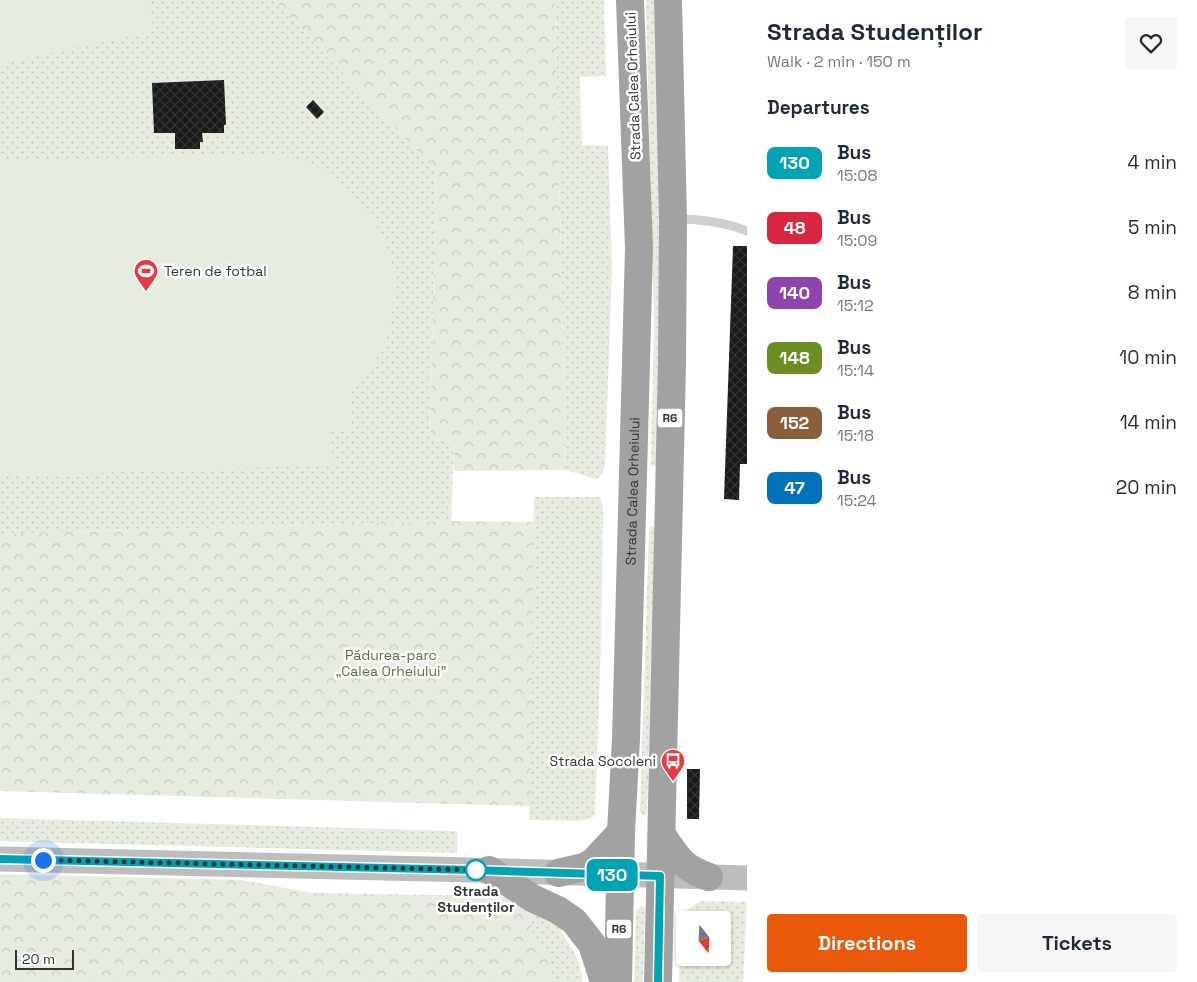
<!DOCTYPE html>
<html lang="en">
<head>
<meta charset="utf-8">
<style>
	body { margin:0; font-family:"Space Grotesk",sans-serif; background:#f6f6f7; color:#1f2937; height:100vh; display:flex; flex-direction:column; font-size:19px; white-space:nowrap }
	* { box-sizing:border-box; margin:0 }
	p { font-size:16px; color:#747a83 }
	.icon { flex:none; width:28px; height:28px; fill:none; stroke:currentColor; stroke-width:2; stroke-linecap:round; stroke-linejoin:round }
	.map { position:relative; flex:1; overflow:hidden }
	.details { display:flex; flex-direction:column; background:#fff; width:450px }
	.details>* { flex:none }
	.badge { padding:0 10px; border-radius:8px; font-size:18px; line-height:32px }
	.needle { width:32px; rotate:162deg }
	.fabs { position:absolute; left:676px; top:911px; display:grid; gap:10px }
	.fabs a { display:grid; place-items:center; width:55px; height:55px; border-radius:5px; background:#fff; box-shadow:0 1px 4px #0004; font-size:25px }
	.scale { position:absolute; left:15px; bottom:12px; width:59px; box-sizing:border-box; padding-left:5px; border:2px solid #333; border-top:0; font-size:14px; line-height:18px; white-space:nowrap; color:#333; -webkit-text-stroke:4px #fff; paint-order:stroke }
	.you { position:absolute; width:25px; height:25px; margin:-12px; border:4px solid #fff; border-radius:50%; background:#1a73e8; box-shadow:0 0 0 8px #1a73e833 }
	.map>.badge { position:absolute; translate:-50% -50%; box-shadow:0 0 0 2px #fff }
	h2 { padding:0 20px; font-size:19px; line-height:45px }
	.round { display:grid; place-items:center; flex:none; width:52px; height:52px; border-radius:5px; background:#f6f6f7 }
	.head { display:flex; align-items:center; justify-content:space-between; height:85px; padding:0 20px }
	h1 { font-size:24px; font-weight:700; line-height:38px }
	.button { display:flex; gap:10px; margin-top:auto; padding:10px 20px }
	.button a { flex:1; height:58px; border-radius:5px; background:#ea580c; color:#fff; font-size:20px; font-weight:700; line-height:58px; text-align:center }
	.button a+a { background:#f6f6f7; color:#1f2937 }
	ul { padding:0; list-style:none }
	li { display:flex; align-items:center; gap:15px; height:65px; padding:0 20px }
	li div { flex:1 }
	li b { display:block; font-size:19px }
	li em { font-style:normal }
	li .badge { min-width:55px; font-weight:700; text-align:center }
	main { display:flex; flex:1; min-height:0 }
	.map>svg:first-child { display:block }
</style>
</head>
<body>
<main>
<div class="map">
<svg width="747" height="982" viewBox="0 0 747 982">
	<defs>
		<pattern id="green-dots" width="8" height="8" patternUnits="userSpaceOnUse" patternTransform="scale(1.25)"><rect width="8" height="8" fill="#e6ecdf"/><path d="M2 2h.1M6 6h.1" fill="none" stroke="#c6cbc0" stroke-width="1.8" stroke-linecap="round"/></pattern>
		<pattern id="forest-crowns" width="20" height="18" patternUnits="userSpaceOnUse" patternTransform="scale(1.25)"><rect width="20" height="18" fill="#e6ecdf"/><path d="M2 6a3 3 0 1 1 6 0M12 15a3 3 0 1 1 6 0" fill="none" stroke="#c6cbc0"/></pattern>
		<pattern id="building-cross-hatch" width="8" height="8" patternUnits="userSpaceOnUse" patternTransform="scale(1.25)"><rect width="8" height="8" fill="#1a1a1a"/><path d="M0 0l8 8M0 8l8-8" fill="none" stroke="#333"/></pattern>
	</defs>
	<rect width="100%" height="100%" fill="#fff"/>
	<path fill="url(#green-dots)" fill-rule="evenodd" d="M 0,0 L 274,0 L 436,171 L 430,438 L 454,444 L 451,521 L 0,534 Z
		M 555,0 L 604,0 L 606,76 L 580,77 L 582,145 L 608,146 L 612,267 L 605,466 L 601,476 L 596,479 L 566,470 Z
		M 646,0 L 654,0 L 659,150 L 662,320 L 658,465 L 651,466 L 654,325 Z
		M 534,497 L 600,497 L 603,507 L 601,642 L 595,816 L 582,821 L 529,820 Z
		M 651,526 L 656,529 L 656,533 L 647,811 L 646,815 L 643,816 L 640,811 L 649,534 Z
		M 0,818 L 457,831 L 457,853 L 0,841 Z
		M 529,901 L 566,925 L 561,932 C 571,947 583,963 582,982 L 551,982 L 551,956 L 533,940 Z
		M 700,901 L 747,902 L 743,982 L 679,982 L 681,926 L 686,911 ZM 685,920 L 722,920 L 722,958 L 685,958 Z
		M 641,906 L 644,907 L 645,911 L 643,982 L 634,982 L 636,911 Z"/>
	<path fill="url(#forest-crowns)" d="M 274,0 L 555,0 L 566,470 L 454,471 L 454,444 L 430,438 L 436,171 Z
		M 451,521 L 534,522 L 530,806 L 0,791 L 0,534 Z
		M 0,874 L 241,880 L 313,893 L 495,896 L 529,901 L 533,940 L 551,956 L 551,982 L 0,982 Z"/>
	<path fill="#e6ecdf" d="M 0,0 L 147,0 L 154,31 L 0,64 Z
		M 271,154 C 291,158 311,162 328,173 C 360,195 390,238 394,277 C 395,296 392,318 387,337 C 380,357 365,375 351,390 L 351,432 L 331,432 L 333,465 L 0,476 L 0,161 Z"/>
	<path fill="url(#building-cross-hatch)" d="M 224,80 L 226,125 L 224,125 L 224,133 L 202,133 L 203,142 L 200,142 L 200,149 L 175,149 L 175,133 L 154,133 L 152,83 Z
		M 313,100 L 324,112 L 317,119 L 306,107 Z
		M 733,246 L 747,246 L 747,464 L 740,464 L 739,500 L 724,499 Z
		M 687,769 L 700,769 L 699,819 L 687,819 Z"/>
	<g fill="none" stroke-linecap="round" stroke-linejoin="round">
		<path stroke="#d0d0d0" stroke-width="9" d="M 677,219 C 701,219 724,222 747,231"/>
		<path stroke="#bdbdbd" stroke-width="25" d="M 0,859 L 472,870 L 747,878"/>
		<g stroke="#a2a2a2" stroke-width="28">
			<path d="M 662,835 C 678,858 681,867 709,877"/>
			<path d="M 489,870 L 532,898 L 558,910 L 574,921 L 592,944 L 604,982"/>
			<path d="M 558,873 L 584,867 L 593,862 L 621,832"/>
			<path id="s1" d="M 618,982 L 621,832 L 626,739 L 639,248 L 630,0"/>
			<path d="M 658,982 L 672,364 L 673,219 L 668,0"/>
		</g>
	</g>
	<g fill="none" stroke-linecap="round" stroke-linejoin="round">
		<defs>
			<path id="line" d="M 0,859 L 472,870 L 660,876 L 658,982"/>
		</defs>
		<use href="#line" stroke="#fff" stroke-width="11"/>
		<use href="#line" stroke="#00a3b4" stroke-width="8"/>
		<path stroke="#333" stroke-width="5" stroke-dasharray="0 9" d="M 43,860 L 476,870"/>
	</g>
	<defs>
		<symbol id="stadium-pin" viewBox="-11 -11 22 30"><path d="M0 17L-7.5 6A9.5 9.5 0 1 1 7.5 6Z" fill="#e63946" stroke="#fff"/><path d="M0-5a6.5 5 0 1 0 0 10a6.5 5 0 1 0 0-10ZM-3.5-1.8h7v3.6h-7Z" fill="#fff"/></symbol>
		<symbol id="bus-pin" viewBox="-11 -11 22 30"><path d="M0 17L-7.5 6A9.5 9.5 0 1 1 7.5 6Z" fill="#e63946" stroke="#fff"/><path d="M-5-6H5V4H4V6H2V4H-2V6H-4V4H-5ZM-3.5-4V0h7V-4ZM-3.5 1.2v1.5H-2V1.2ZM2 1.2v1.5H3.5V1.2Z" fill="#fff"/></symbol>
	</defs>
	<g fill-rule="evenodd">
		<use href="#stadium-pin" x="132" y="257" width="28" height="38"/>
		<use href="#bus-pin" x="659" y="747" width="28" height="38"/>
	</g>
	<circle fill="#fff" stroke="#00a3b4" stroke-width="2.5" cx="476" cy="870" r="10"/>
	<g text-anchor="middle" stroke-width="5" stroke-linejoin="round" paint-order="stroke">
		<g fill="#fff" stroke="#707070" stroke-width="1">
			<rect x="657.5" y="408.5" width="25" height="19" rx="4"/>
			<rect x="606.5" y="919.5" width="25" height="19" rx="4"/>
		</g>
		<g font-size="12" font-weight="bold" fill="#333">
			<text x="670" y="422">R6</text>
			<text x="619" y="933">R6</text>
		</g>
		<g font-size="14" fill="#333" stroke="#fff">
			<text transform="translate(633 86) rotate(-92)" y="5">Strada Calea Orheiului</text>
			<text dy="5" stroke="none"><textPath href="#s1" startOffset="491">Strada Calea Orheiului</textPath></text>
		</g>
		<g font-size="14" fill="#333" stroke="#fff" text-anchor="start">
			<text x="164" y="276">Teren de fotbal</text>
			<text x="656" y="766" text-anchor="end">Strada Socoleni</text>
		</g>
		<g font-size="14" fill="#56703f" stroke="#fff">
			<text x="391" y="660">Pădurea-parc<tspan x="391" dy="16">„Calea Orheiului”</tspan></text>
		</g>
		<g font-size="14" font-weight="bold" fill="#333" stroke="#fff">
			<text x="476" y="896">Strada<tspan x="476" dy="16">Studenților</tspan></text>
		</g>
	</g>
</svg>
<div class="fabs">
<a><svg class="needle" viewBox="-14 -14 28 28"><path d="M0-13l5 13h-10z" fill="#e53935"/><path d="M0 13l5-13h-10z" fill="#747a83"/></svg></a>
</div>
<div class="scale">20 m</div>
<div class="you" style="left:43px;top:860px"></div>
<b class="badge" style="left:612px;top:875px;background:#00a3b4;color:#fff">130</b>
</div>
<section class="details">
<div class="head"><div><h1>Strada Studenților</h1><p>Walk · 2 min · 150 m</p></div><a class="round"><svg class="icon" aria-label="heart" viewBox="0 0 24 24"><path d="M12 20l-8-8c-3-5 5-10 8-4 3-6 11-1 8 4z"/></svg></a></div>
<h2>Departures</h2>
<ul>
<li><span class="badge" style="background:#00a3b4;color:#fff">130</span><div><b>Bus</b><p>15:08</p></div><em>4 min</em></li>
<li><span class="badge" style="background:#d7263d;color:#fff">48</span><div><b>Bus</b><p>15:09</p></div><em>5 min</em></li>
<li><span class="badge" style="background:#8e44ad;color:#fff">140</span><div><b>Bus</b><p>15:12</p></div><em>8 min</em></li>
<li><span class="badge" style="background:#6b8e23;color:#fff">148</span><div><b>Bus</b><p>15:14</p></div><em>10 min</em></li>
<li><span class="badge" style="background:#8b5e3c;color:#fff">152</span><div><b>Bus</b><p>15:18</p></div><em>14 min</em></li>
<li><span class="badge" style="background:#0072bc;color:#fff">47</span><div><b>Bus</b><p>15:24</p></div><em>20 min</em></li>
</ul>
<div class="button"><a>Directions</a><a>Tickets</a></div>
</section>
</main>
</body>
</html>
